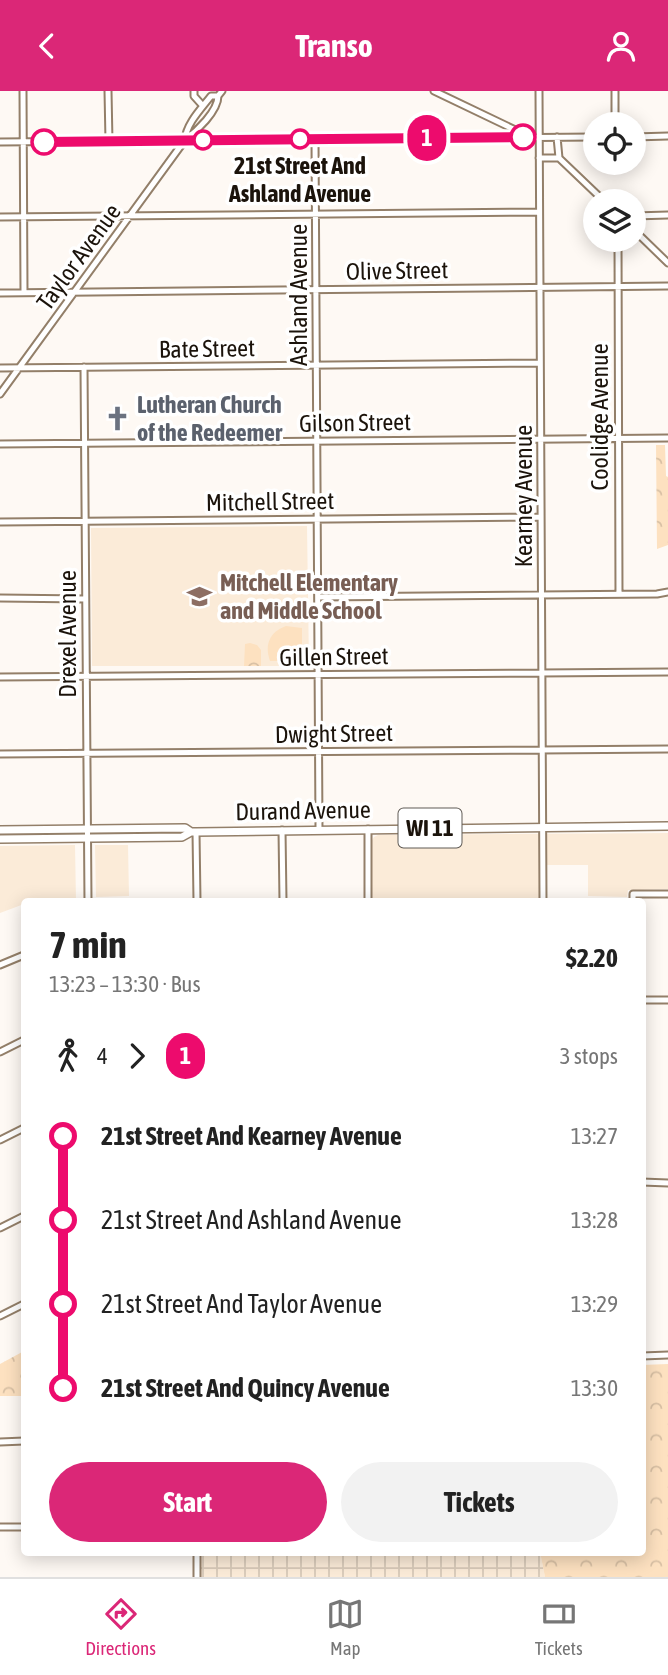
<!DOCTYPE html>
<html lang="en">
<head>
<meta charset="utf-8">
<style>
	body { margin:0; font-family:"Asap Condensed",sans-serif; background:#f2f2f2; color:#222; height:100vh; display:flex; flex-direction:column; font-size:26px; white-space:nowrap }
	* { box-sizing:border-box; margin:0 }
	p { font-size:23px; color:#767676 }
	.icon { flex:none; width:38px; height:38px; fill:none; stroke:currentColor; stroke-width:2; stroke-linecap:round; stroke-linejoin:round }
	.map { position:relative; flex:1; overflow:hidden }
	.side { position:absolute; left:21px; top:807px; width:625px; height:658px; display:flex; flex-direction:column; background:#fff; border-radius:7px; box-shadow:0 4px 18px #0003 }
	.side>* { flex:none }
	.badge { padding:0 14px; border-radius:23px; font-size:24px; line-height:46px }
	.controls { position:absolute; left:583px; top:21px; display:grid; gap:14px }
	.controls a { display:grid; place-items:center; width:63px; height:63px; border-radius:50%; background:#fff; box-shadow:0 4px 18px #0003; font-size:35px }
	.map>.badge { position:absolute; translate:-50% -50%; box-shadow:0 0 0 4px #fff }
	.legs { display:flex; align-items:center; gap:10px; height:77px; padding:0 28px; font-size:23px }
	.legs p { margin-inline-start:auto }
	.head { display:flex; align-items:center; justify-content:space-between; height:119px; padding:0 28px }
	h1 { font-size:38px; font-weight:700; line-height:52px }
	.primary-button { display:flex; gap:14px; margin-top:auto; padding:14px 28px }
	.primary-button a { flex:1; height:80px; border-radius:42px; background:#db2777; color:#fff; font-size:28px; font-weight:700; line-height:80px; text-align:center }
	.primary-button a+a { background:#f2f2f2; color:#222 }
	ul { padding:0 28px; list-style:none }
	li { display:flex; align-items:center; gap:24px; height:84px; font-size:26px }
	li i { display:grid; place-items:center; width:10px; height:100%; margin:0 9px; background:currentColor }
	li i::after { content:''; width:18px; height:18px; margin:-9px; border:5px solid; border-radius:50%; background:#fff }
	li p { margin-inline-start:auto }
	li:first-child i { background:linear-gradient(#0000 50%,currentColor 0) }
	li:last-child i { background:linear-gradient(currentColor 50%,#0000 0) }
	header { display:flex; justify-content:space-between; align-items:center; height:91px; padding:0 28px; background:#db2777; color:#fff; font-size:32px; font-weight:700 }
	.dock { display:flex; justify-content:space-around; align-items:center; height:98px; border-top:2px solid #e0e0e0; background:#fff; font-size:19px; color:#767676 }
	.dock a { display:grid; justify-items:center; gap:4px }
	.dock .selected { color:#db2777 }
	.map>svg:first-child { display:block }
</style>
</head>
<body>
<header><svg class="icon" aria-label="back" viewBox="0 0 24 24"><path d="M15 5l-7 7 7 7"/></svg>Transo<svg class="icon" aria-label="person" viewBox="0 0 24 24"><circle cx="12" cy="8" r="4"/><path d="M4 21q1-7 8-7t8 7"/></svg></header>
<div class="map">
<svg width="668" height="1486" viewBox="0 0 668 1486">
	<defs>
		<pattern id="industrial-grid" width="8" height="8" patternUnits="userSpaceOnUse" patternTransform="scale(1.75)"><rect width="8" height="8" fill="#fbebd8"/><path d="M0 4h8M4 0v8" fill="none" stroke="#d7c9b8"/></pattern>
		<pattern id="park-crowns" width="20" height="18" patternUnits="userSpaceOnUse" patternTransform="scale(1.75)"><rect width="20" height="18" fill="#fde1c0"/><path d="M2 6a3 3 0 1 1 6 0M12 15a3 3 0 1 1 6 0" fill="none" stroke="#d8c0a4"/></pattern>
	</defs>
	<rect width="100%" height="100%" fill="#fef9f4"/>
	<path fill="#fbebd8" d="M 307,435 L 309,575 L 92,575 L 91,437 Z
		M 668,742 L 668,798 L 628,799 L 627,806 L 588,805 L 588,774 L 539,774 L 539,810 L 371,810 L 371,751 L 374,746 L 378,744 Z
		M 75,754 L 76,810 L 24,810 L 24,813 L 0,822 L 0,755 Z
		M 95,754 L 128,754 L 129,805 L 96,806 Z"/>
	<path fill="url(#industrial-grid)" d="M 200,1461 L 540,1461 L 545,1486 L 200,1486 Z"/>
	<path fill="url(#park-crowns)" d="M 656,354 L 665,354 L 666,385 L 668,386 L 668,454 L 657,458 Z
		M 250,552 L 257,554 L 261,559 L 261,575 L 244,575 L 245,553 Z
		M 24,1260 L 24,1305 L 0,1305 L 0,1273 Z
		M 668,1273 L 668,1486 L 545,1486 L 540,1461 L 642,1461 L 642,1274 Z"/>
	<path fill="#fde1c0" d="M 286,535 L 302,537 L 302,566 L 299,570 L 270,570 C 264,553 270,541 286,535 Z"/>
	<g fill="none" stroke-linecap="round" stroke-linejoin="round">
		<defs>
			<path id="minor" d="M 23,0 L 24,201
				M 108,0 L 109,50
				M 194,0 L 194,5 L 203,15
				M 434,0 L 528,45
				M 539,0 L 543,810
				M 615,0 L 615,33
				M 557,46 L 559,67 L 604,110
				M 634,46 L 668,45
				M 315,48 L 319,738
				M 185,49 C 186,33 201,18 211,5 L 218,5 L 222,0
				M 0,51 L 595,46
				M 539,67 L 559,67
				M 634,125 L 668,124
				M 0,126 L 539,121
				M 634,139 L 668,172
				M 618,149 L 619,503
				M 0,202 L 668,195
				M 84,276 L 88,810
				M 0,277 L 540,272
				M 0,303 L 185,49 C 197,40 218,20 218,5
				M 0,353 L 668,347
				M 0,431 L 541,426
				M 318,506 L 657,503 L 668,501
				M 0,507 L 85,508
				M 0,586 L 668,581
				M 0,663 L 668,658
				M 282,739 L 283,810
				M 196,741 L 197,810
				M 368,810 L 368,738
				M 633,810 L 633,803 L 668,803
				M 0,874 L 24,864
				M 642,909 L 668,909
				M 0,961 L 24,949
				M 0,1049 L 24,1037
				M 642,1091 L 668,1092
				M 0,1137 L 24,1125
				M 0,1225 L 24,1213
				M 642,1265 L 668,1264
				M 0,1351 L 24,1350
				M 0,1436 L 24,1436
				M 197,1486 L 197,1461"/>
			<path id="major" d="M 0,739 L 185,737 L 191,741 L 196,741 L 668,735
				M 0,748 L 182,746 L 191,741"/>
		</defs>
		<use href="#minor" stroke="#937f69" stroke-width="9"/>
		<use href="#major" stroke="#937f69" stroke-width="10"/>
		<use href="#minor" stroke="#fff" stroke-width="5"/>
		<use href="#major" stroke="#fff" stroke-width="7"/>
	</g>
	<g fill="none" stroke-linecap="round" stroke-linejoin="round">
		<defs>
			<path id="line-1" d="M 44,51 L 523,46"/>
		</defs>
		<use href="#line-1" stroke="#fff" stroke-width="16"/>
		<use href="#line-1" stroke="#ed0b6d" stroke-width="10"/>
	</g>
	<defs>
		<symbol id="church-bare" viewBox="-9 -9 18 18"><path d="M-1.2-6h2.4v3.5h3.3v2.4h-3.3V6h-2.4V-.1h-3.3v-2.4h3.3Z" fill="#6b7280" stroke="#fff" stroke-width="2.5" paint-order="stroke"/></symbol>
		<symbol id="school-bare" viewBox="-9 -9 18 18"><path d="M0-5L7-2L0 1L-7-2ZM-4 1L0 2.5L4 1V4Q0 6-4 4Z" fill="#8d6e63" stroke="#fff" stroke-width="2.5" paint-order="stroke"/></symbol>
	</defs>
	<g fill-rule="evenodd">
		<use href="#church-bare" x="100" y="310" width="35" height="35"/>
		<use href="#school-bare" x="182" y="488" width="35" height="35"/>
	</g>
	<g fill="#fff" stroke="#ed0b6d" stroke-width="3.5">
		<circle cx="523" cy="46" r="12"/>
		<circle cx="300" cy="48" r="9"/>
		<circle cx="203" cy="49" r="9"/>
		<circle cx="44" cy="51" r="12"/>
	</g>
	<g text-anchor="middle" stroke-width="7" stroke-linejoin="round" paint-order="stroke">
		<rect fill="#fff" stroke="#5f5a54" stroke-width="2" x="398.5" y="717.5" width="63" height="39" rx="5"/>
		<g font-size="23" font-weight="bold" fill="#1b130b">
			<text x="430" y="745">WI 11</text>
		</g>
		<g font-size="24" font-weight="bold" fill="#1b130b" stroke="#fff">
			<text x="300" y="83">21st Street And<tspan x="300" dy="28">Ashland Avenue</tspan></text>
		</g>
		<g font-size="24" fill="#1b130b" stroke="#fff">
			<text transform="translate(79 166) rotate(-54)" y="8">Taylor Avenue</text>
			<text transform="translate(397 180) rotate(-1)" y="8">Olive Street</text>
			<text transform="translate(299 204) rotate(-90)" y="8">Ashland Avenue</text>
			<text transform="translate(207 258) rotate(-1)" y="8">Bate Street</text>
			<text transform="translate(600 326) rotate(-90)" y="8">Coolidge Avenue</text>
			<text transform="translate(355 332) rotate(-1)" y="8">Gilson Street</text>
			<text transform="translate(524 405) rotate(-90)" y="8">Kearney Avenue</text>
			<text transform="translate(270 411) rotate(-1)" y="8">Mitchell Street</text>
			<text transform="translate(68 543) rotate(-90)" y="8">Drexel Avenue</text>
			<text transform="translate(334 566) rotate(-1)" y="8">Gillen Street</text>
			<text transform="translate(334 643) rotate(-1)" y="8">Dwight Street</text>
			<text transform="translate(303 720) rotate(-1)" y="8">Durand Avenue</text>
		</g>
		<g font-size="24" font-weight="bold" fill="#5b616d" stroke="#fff" text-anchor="start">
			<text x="137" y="322">Lutheran Church<tspan x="137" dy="28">of the Redeemer</tspan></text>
		</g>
		<g font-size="24" font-weight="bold" fill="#785e54" stroke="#fff" text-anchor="start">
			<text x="220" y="500">Mitchell Elementary<tspan x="220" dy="28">and Middle School</tspan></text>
		</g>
	</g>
</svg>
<div class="controls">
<a><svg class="icon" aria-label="locate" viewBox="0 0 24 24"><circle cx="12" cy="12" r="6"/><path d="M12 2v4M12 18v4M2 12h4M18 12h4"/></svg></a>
<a><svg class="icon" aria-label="layers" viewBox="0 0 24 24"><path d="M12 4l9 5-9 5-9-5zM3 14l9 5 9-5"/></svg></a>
</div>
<b class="badge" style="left:427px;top:47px;background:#ed0b6d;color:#fff">1</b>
<section class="side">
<div class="head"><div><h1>7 min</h1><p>13:23 – 13:30 · Bus</p></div><b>$2.20</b></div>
<div class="legs"><svg class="icon" aria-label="walk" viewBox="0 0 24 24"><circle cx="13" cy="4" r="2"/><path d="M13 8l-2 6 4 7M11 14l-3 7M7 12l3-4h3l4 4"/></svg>4<svg class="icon" aria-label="forward" viewBox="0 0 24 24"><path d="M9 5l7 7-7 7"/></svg><b class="badge" style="background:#ed0b6d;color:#fff">1</b><p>3 stops</p></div>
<ul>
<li><i style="color:#ed0b6d"></i><b>21st Street And Kearney Avenue</b><p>13:27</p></li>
<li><i style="color:#ed0b6d"></i><span>21st Street And Ashland Avenue</span><p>13:28</p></li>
<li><i style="color:#ed0b6d"></i><span>21st Street And Taylor Avenue</span><p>13:29</p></li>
<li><i style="color:#ed0b6d"></i><b>21st Street And Quincy Avenue</b><p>13:30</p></li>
</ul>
<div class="primary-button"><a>Start</a><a>Tickets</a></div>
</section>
</div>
<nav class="dock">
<a class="selected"><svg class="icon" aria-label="directions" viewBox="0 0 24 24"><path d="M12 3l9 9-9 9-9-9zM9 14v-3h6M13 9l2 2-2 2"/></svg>Directions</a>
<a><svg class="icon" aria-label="map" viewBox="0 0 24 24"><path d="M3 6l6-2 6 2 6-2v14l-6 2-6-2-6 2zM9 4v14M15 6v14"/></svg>Map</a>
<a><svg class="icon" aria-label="tickets" viewBox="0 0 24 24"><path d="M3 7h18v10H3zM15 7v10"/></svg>Tickets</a>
</nav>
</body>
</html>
